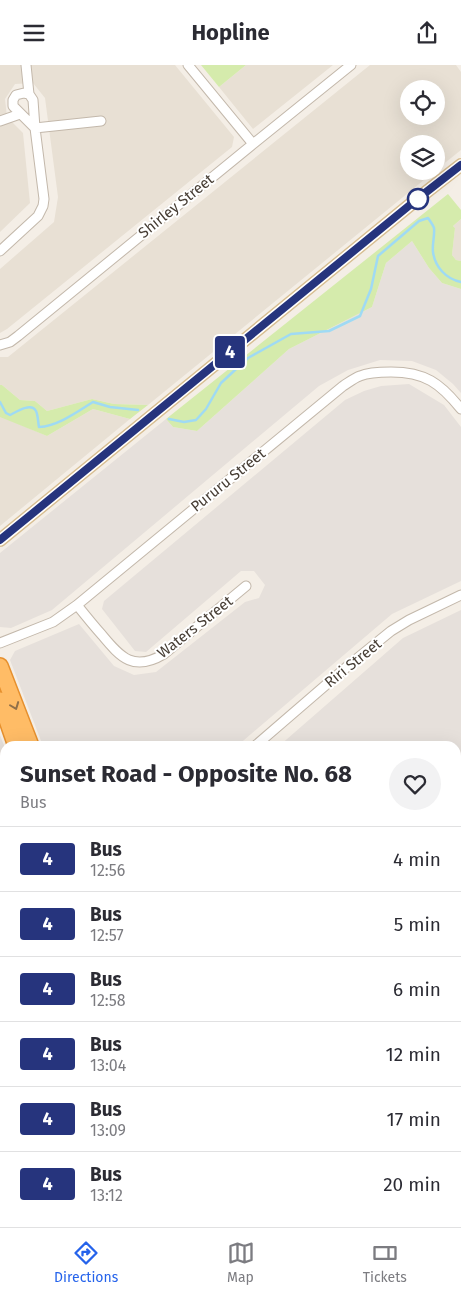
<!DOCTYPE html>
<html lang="en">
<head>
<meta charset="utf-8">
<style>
	body { margin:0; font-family:"Fira Sans",sans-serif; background:#f2f2f3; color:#2b2b33; height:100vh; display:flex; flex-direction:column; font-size:19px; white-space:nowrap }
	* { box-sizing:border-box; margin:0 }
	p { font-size:16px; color:#7c7c81 }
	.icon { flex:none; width:28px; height:28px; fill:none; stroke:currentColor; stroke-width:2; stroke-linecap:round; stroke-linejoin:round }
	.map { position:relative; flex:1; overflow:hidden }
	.sheet { position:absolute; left:0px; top:676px; width:461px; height:486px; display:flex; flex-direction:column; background:#fff; border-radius:15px 15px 0 0; box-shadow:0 5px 20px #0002 }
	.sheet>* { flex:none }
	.badge { padding:0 10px; border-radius:4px; font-size:18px; line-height:32px }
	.controls { position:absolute; left:400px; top:15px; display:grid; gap:10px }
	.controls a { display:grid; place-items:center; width:45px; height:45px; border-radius:50%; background:#fff; box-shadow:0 5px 20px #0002; font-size:25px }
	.map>.badge { position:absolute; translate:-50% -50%; box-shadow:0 0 0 2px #fff }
	.round { display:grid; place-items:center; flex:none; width:52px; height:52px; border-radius:26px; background:#f2f2f3 }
	.summary { display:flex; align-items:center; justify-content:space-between; height:85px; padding:0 20px }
	h1 { font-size:24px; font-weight:700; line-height:38px }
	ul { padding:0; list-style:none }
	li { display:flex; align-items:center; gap:15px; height:65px; padding:0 20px; border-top:1px solid #e1e1e2 }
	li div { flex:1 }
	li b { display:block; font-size:19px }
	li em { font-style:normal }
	li .badge { min-width:55px; font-weight:700; text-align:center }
	header { display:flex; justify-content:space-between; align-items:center; height:65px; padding:0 20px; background:#fff; font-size:22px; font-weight:700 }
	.dock { display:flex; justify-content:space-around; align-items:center; height:70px; border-top:1px solid #e1e1e2; background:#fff; font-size:14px; color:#7c7c81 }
	.dock a { display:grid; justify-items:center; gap:2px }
	.dock .active { color:#2563eb }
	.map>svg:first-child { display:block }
</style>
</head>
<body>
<header><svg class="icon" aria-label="menu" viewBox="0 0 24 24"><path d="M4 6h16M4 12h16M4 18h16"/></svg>Hopline<svg class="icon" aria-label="share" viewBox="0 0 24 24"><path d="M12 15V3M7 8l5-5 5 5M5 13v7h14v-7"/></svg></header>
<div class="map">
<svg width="461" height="1162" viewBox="0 0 461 1162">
	<rect width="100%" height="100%" fill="#f4eee6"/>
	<path fill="#e8e0d4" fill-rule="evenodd" d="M 0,0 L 175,0 L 234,72 L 232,82 L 7,264 L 0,268 L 0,204 L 54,157 L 58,132 L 45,33 L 33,18 L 15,19 L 5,34 L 7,52 L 23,68 L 30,138 L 0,167 Z
		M 246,0 L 333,0 L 253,64 L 219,22 Z
		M 370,0 L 456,0 L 461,7 L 461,85 L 436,105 L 436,79 L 409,79 L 409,106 L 435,106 L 148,340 L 114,339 L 92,334 L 47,346 L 35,336 L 20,335 L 2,320 L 0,320 L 0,292 L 8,292 ZM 409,24 L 436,24 L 436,51 L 409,51 Z
		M 461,154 L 461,196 L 456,195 L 452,190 L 455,163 L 453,161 Z
		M 93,344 L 130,354 L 0,461 L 0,351 L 47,371 Z"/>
	<path fill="#f7e3d0" d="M 0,1054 L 5,1057 L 5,1158 L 186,1158 L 188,1162 L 0,1162 Z"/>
	<path fill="#e6e0db" d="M 412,176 L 429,203 L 442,218 L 461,224 L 461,328 L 453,319 L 436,305 L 412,296 L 380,295 L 348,305 L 319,321 L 52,545 L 11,563 L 0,562 L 0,488 L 166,354 L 173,362 L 197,366 L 289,284 L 372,242 L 386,198 Z
		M 409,319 L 444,340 L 461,362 L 461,516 L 392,549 L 237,681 L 43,681 L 10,595 L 15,586 L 79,559 L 114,601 L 134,610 L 156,607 L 245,537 L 259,533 L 265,520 L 254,506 L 241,506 L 146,587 L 135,586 L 102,544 L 104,536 L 345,335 L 364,326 L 381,321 Z
		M 461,545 L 461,725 L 456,729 L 456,681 L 279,681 L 403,573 Z
		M 0,670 L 5,683 L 5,769 L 0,771 Z
		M 461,758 L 461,943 L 456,947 L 456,762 Z
		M 5,793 L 5,881 L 0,883 L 0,795 Z
		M 0,939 L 5,940 L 5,1057 L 0,1054 Z
		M 461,974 L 461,1162 L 230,1162 L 234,1158 L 456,1158 L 456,978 Z"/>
	<path fill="#d5ebac" d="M 201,0 L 246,0 L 219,22 Z
		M 448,129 L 461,145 L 461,154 L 453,161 L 455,163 L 452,190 L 456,195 L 461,196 L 461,224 L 442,218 L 429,203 L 412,176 L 386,198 L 372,242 L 289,284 L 197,366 L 173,362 L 166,354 Z
		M 0,320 L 2,320 L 20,335 L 35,336 L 47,346 L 92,334 L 114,339 L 148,340 L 130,354 L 93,344 L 47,371 L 0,352 Z"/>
	<path fill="#e2dfdb" d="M 118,1158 L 180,1158 L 182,1162 L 125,1162 Z"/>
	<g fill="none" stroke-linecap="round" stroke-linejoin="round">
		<path stroke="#9fdaf4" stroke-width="2.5" d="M 0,337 L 6,348 L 10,350 C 16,347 31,337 36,346 C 38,350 38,357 39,362 C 58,361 77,347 93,337 L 110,342 L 138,345
			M 169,354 L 184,357 L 196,355 L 206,344 L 221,318 L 248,293 L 291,269 L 329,266 L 360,251 L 371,224 L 378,191 L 419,156 L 428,153 C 430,156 433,160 434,163 C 435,170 432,179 433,187 C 435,202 446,214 461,217"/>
		<defs>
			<path id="street" d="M 26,0 L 29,29
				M 188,0 L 253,79
				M 0,56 L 20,49
				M 35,63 L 101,56
				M 0,186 L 38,151 L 43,141 L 44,134 L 35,63 L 33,35 L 29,29 L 24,28 L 16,30 L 13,35 L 13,41 L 35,63
				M 0,280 L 10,277 L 18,271 L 253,79 L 351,0
				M 77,540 C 85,550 93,560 102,570 C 121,593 134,607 164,589 L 246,521
				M 0,578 L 53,557 L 77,540 L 343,321 C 348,318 354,313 360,311 C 369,307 381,307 391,307 C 425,307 440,318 461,344
				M 255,681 L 349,600 L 391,566 L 409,555 L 461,530
				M 456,742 L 461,739
				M 0,783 L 5,781
				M 0,903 L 4,916 L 5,928
				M 456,961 L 461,958"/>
			<path id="secondary" d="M 0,475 L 416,135 L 461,100"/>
			<path id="highway" d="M 0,601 L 31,681
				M 0,635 L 16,681
				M 198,1158 L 199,1162
				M 213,1158 L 214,1162"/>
		</defs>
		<use href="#street" stroke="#c3b8ab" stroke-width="11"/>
		<use href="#secondary" stroke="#d7be93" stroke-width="14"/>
		<use href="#highway" stroke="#e6902e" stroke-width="18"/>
		<use href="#street" stroke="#fff" stroke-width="9"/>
		<use href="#secondary" stroke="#ffebc5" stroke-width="11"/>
		<use href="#highway" stroke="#ffbc66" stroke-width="15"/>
	</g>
	<defs><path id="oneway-chevron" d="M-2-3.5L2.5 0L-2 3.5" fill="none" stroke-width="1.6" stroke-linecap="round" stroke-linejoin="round" transform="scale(1.25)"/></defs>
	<use stroke="#917049" href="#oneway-chevron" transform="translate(15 641) rotate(69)"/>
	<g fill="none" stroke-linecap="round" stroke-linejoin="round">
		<defs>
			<path id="line" d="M 0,475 L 416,135 L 461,100"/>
		</defs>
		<use href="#line" stroke="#fff" stroke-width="11"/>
		<use href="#line" stroke="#26347d" stroke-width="8"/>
	</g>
	<circle fill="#fff" stroke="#26347d" stroke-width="2.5" cx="418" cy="134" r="10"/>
	<g text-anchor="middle" stroke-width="4" stroke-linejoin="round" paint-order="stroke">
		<g font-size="15" fill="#473e35" stroke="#fff">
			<text transform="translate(176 141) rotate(-39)" y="5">Shirley Street</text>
			<text transform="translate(228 415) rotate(-39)" y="5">Pururu Street</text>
			<text transform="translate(195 562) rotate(-38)" y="5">Waters Street</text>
			<text transform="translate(353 598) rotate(-39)" y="5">Riri Street</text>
		</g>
	</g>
</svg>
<div class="controls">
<a><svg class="icon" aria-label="locate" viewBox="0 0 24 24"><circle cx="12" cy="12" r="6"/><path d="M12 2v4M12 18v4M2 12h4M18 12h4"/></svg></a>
<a><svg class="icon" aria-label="layers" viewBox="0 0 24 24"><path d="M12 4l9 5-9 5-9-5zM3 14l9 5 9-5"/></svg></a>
</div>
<b class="badge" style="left:230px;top:287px;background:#26347d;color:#fff">4</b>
<section class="sheet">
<div class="summary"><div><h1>Sunset Road - Opposite No. 68</h1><p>Bus</p></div><a class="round"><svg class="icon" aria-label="heart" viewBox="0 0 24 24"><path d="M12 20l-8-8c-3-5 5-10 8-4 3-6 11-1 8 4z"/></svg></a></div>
<ul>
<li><span class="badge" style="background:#26347d;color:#fff">4</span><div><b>Bus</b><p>12:56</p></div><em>4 min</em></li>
<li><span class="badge" style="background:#26347d;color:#fff">4</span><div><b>Bus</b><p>12:57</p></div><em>5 min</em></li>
<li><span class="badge" style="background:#26347d;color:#fff">4</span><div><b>Bus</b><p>12:58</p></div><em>6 min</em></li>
<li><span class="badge" style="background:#26347d;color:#fff">4</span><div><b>Bus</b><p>13:04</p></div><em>12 min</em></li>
<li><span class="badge" style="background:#26347d;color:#fff">4</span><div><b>Bus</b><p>13:09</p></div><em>17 min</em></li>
<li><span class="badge" style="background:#26347d;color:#fff">4</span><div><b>Bus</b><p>13:12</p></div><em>20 min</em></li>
</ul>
</section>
</div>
<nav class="dock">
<a class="active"><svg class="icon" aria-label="directions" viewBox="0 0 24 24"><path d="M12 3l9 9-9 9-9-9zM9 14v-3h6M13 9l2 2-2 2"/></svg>Directions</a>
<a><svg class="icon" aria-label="map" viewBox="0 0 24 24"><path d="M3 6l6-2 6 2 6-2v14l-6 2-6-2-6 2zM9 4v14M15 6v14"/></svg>Map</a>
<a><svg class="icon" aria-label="tickets" viewBox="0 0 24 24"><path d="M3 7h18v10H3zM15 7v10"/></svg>Tickets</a>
</nav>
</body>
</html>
